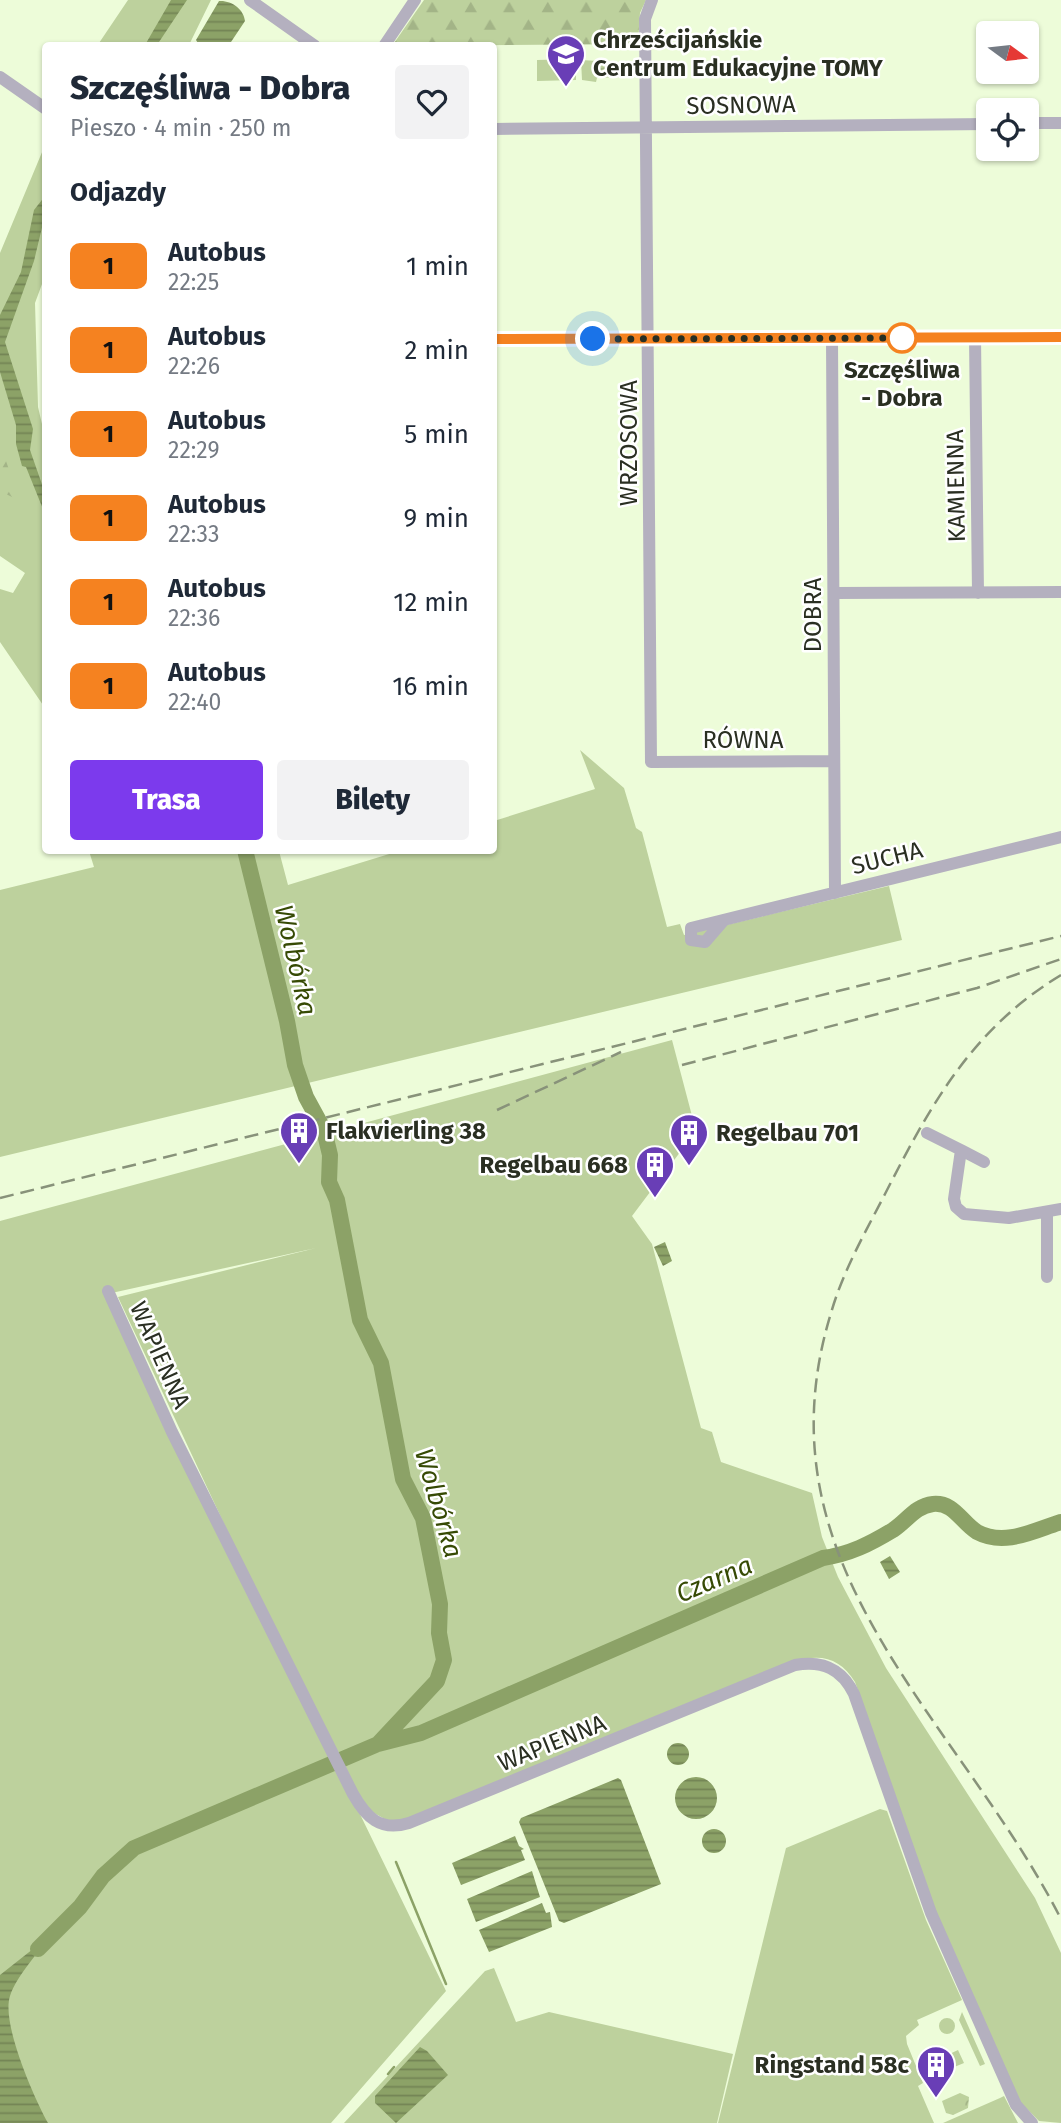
<!DOCTYPE html>
<html lang="pl">
<head>
<meta charset="utf-8">
<style>
	body { margin:0; font-family:"Fira Sans",sans-serif; background:#f2f2f3; color:#1f2937; height:100vh; display:flex; flex-direction:column; font-size:26px; white-space:nowrap }
	* { box-sizing:border-box; margin:0 }
	p { font-size:23px; color:#747a83 }
	.icon { flex:none; width:38px; height:38px; fill:none; stroke:currentColor; stroke-width:2; stroke-linecap:round; stroke-linejoin:round }
	.map { position:relative; flex:1; overflow:hidden }
	.sheet { position:absolute; left:42px; top:42px; width:455px; height:812px; display:flex; flex-direction:column; background:#fff; border-radius:7px; box-shadow:0 2px 5px #0004 }
	.sheet>* { flex:none }
	.badge { padding:0 14px; border-radius:10px; font-size:24px; line-height:46px }
	.needle { width:46px; rotate:105deg }
	.tools { position:absolute; left:976px; top:21px; display:grid; gap:14px }
	.tools a { display:grid; place-items:center; width:63px; height:63px; border-radius:7px; background:#fff; box-shadow:0 2px 5px #0004; font-size:35px }
	.you { position:absolute; width:35px; height:35px; margin:-18px; border:5px solid #fff; border-radius:50%; background:#1a73e8; box-shadow:0 0 0 10px #1a73e833 }
	.map>.badge { position:absolute; translate:-50% -50%; box-shadow:0 0 0 4px #fff }
	h2 { padding:0 28px; font-size:26px; line-height:63px }
	.round { display:grid; place-items:center; flex:none; width:74px; height:74px; border-radius:7px; background:#f2f2f3 }
	.head { display:flex; align-items:center; justify-content:space-between; height:119px; padding:0 28px }
	h1 { font-size:33px; font-weight:800; line-height:52px }
	.action { display:flex; gap:14px; margin-top:auto; padding:14px 28px }
	.action a { flex:1; height:80px; border-radius:7px; background:#7c3aed; color:#fff; font-size:28px; font-weight:800; line-height:80px; text-align:center }
	.action a+a { background:#f2f2f3; color:#1f2937 }
	ul { padding:0; list-style:none }
	li { display:flex; align-items:center; gap:21px; height:84px; padding:0 28px }
	li div { flex:1 }
	li b { display:block; font-size:26px }
	li em { font-style:normal }
	li .badge { min-width:77px; font-weight:700; text-align:center }
	.map>svg:first-child { display:block }
</style>
</head>
<body>
<div class="map">
<svg width="1061" height="2123" viewBox="0 0 1061 2123">
	<defs>
		<pattern id="forest-firs" width="22" height="20" patternUnits="userSpaceOnUse" patternTransform="scale(1.75)"><rect width="22" height="20" fill="#bdd19d"/><path d="M5 1l3.5 6h-7zM16 11l3.5 6h-7z" fill="#a3b487"/></pattern>
		<pattern id="park-crowns" width="20" height="18" patternUnits="userSpaceOnUse" patternTransform="scale(1.75)"><rect width="20" height="18" fill="#bdd19d"/><path d="M2 6a3 3 0 1 1 6 0M12 15a3 3 0 1 1 6 0" fill="none" stroke="#a3b487"/></pattern>
		<pattern id="water-rules" width="6" height="5" patternUnits="userSpaceOnUse" patternTransform="scale(1.75)"><rect width="6" height="5" fill="#8ca267"/><path d="M0 2.5h6" fill="none" stroke="#738454"/></pattern>
	</defs>
	<rect width="100%" height="100%" fill="#edfcd9"/>
	<path fill="#bdd19d" d="M 128,0 L 211,0 L 189,45 L 97,46 Z
		M 576,59 L 576,80 L 537,81 L 537,60 Z
		M 45,145 L 45,276 L 35,303 L 38,407 L 46,441 L 45,708 L 0,642 L 0,589 L 13,593 L 25,573 L 0,556 L 0,253 Z
		M 580,750 L 624,788 L 636,828 L 642,832 L 667,927 L 680,924 L 684,935 L 889,886 L 902,940 L 0,1157 L 0,890 L 94,867 L 89,851 L 279,851 L 288,885 L 399,851 L 494,850 L 494,821 L 595,789 Z
		M 672,1040 L 696,1131 L 632,1216 L 652,1244 L 701,1428 L 712,1432 L 721,1462 L 812,1493 L 822,1537 L 838,1577 L 886,1668 L 1035,1898 L 1061,1953 L 1061,2123 L 1039,2121 L 1021,2103 L 939,1922 L 855,1682 C 841,1659 822,1653 797,1661 L 421,1815 L 392,1823 L 365,1808 L 234,1545 L 118,1297 L 316,1248 L 107,1294 L 446,1991 L 331,2123 L 0,2123 L 0,1221 Z
		M 880,1809 L 887,1811 L 926,1920 L 962,2000 L 917,2020 L 919,2025 L 906,2036 L 907,2044 L 923,2083 L 918,2086 L 934,2123 L 718,2123 L 786,1848 Z
		M 494,1968 L 516,2022 L 549,2012 L 733,2054 L 717,2123 L 344,2123 L 485,1971 Z
		M 962,2012 L 985,2064 L 980,2066 L 959,2020 Z
		M939 2026a8 8 0 1 1 16 0a8 8 0 1 1-16 0Z
		M 958,2050 L 964,2063 L 947,2070 L 941,2058 Z
		M 1004,2096 L 1018,2123 L 943,2123 L 1000,2098 Z"/>
	<path fill="url(#forest-firs)" d="M 424,0 L 646,0 L 640,13 L 638,44 L 392,46 Z
		M 0,444 L 20,501 L 0,491 Z"/>
	<path fill="url(#park-crowns)" d="M 581,60 L 598,61 L 619,68 L 619,77 L 597,78 L 596,82 L 582,80 Z
		M 960,2093 L 969,2097 L 968,2108 L 953,2115 L 946,2113 L 942,2101 Z"/>
	<path fill="url(#water-rules)" d="M 171,0 L 187,0 L 157,45 L 145,45 Z
		M 219,1 C 231,0 244,9 245,21 L 229,45 L 199,45 L 196,40 Z
		M 45,196 L 45,215 L 34,261 L 5,342 L 33,429 L 30,450 L 45,493 L 45,514 L 26,467 L 22,466 L 16,444 L 16,425 L 0,372 L 0,315 L 21,272 L 34,210 Z
		M 665,1242 L 672,1261 L 663,1266 L 654,1247 Z
		M 890,1556 L 900,1572 L 889,1579 L 880,1562 Z
		M667 1754a11 11 0 1 1 22 0a11 11 0 1 1-22 0Z
		M675 1798a21 21 0 1 1 42 0a21 21 0 1 1-42 0Z
		M 618,1778 L 621,1780 L 661,1884 L 564,1923 L 559,1921 L 519,1822 L 521,1818 Z
		M702 1841a12 12 0 1 1 24 0a12 12 0 1 1-24 0Z
		M 515,1836 L 519,1846 L 524,1849 L 521,1850 L 525,1860 L 461,1885 L 452,1863 Z
		M 532,1871 L 540,1897 L 476,1922 L 467,1899 Z
		M 542,1903 L 546,1913 L 550,1912 L 552,1927 L 489,1952 L 479,1930 Z
		M 52,1934 C 39,1952 17,1975 10,1996 C 1,2023 34,2098 48,2123 L 0,2123 L 0,1975 Z
		M 420,2047 L 427,2051 L 448,2075 L 396,2123 L 375,2103 L 375,2096 Z"/>
	<g fill="none" stroke-linecap="round" stroke-linejoin="round">
		<path stroke="#8ca267" stroke-width="2.5" d="M 396,1862 L 446,1984
			M 388,2074 L 394,2067"/>
		<path stroke="#8ca267" stroke-width="16" d="M 378,1744 L 421,1733 L 823,1558 C 850,1554 870,1544 893,1530 C 907,1521 915,1506 933,1504 C 954,1502 961,1522 977,1532 C 1005,1547 1035,1530 1061,1522
			M 38,1949 L 80,1907 L 103,1876 L 134,1848 L 378,1744 L 437,1681 L 444,1660 L 439,1633 L 440,1604 L 423,1518 L 403,1479 L 381,1363 L 360,1320 L 337,1200 L 329,1182 L 330,1155 L 324,1130 L 306,1097 L 295,1065 L 287,1021 L 245,850"/>
		<path stroke="#b4b0bf" stroke-width="12" d="M 250,0 L 315,46
			M 652,0 L 645,19 L 651,762 L 834,761
			M 384,46 L 415,0
			M 0,77 L 46,109
			M 1027,123 L 1061,123
			M 494,129 L 989,124
			M 975,337 L 978,593
			M 832,338 L 835,893
			M 494,339 L 1061,337
			M 834,593 L 1061,592
			M 724,920 L 705,942 L 691,940 L 691,928 L 1061,837
			M 927,1133 L 961,1150 L 954,1199 L 956,1207 L 964,1214 L 1009,1218 L 1061,1209
			M 961,1150 L 984,1162
			M 1047,1212 L 1047,1277
			M 108,1291 L 172,1432 L 353,1794 C 366,1817 380,1832 409,1823 L 795,1665 C 823,1660 842,1669 854,1694 L 931,1913 L 1016,2105 L 1032,2123"/>
		<path stroke="#88927a" stroke-width="2.5" stroke-dasharray="14 7" stroke-linecap="butt" d="M 1061,975 C 972,1029 931,1104 885,1194 C 865,1233 843,1271 831,1313 C 753,1567 958,1717 1061,1919
			M 682,1065 L 977,988 L 1061,959
			M 497,1110 L 621,1052
			M 0,1198 L 1061,936"/>
	</g>
	<g fill="none" stroke-linecap="round" stroke-linejoin="round">
		<defs>
			<path id="line" d="M 494,339 L 1061,337"/>
		</defs>
		<use href="#line" stroke="#fff" stroke-width="16"/>
		<use href="#line" stroke="#f58220" stroke-width="10"/>
		<path stroke="#2a2f22" stroke-width="7" stroke-dasharray="0 12.6" d="M 593,339 L 902,338"/>
	</g>
	<defs>
		<symbol id="school-pin" viewBox="-11 -11 22 30"><path d="M0 17L-7.5 6A9.5 9.5 0 1 1 7.5 6Z" fill="#693eb6" stroke="#fff"/><path d="M0-5L7-2L0 1L-7-2ZM-4 1L0 2.5L4 1V4Q0 6-4 4Z" fill="#fff"/></symbol>
		<symbol id="building-pin" viewBox="-11 -11 22 30"><path d="M0 17L-7.5 6A9.5 9.5 0 1 1 7.5 6Z" fill="#693eb6" stroke="#fff"/><path d="M-4-6H4V6H1V3H-1V6H-4ZM-2.5-4.3h1.7v1.8h-1.7ZM.8-4.3h1.7v1.8H.8ZM-2.5-1h1.7V.8h-1.7ZM.8-1h1.7V.8H.8Z" fill="#fff"/></symbol>
	</defs>
	<g fill-rule="evenodd">
		<use href="#school-pin" x="544" y="32" width="44" height="60"/>
		<use href="#building-pin" x="277" y="1109" width="44" height="60"/>
		<use href="#building-pin" x="667" y="1111" width="44" height="60"/>
		<use href="#building-pin" x="633" y="1143" width="44" height="60"/>
		<use href="#building-pin" x="914" y="2043" width="44" height="60"/>
	</g>
	<circle fill="#fff" stroke="#f58220" stroke-width="3.5" cx="902" cy="338" r="14"/>
	<g text-anchor="middle" stroke-width="5" stroke-linejoin="round" paint-order="stroke">
		<g font-size="24" font-weight="bold" fill="#2a2f22" stroke="#fff" text-anchor="start">
			<text x="593" y="48">Chrześcijańskie<tspan x="593" dy="28">Centrum Edukacyjne TOMY</tspan></text>
			<text x="326" y="1139">Flakvierling 38</text>
			<text x="716" y="1141">Regelbau 701</text>
			<text x="628" y="1173" text-anchor="end">Regelbau 668</text>
			<text x="909" y="2073" text-anchor="end">Ringstand 58c</text>
		</g>
		<g font-size="24" fill="#2a2f22" stroke="#fff">
			<text transform="translate(741 105) rotate(-1)" y="8">SOSNOWA</text>
			<text transform="translate(629 443) rotate(-90)" y="8">WRZOSOWA</text>
			<text transform="translate(956 486) rotate(-91)" y="8">KAMIENNA</text>
			<text transform="translate(813 615) rotate(-90)" y="8">DOBRA</text>
			<text x="743" y="748">RÓWNA</text>
			<text transform="translate(887 858) rotate(-14)" y="8">SUCHA</text>
			<text transform="translate(160 1355) rotate(66)" y="8">WAPIENNA</text>
			<text transform="translate(552 1743) rotate(-22)" y="8">WAPIENNA</text>
		</g>
		<g font-size="24" font-weight="bold" fill="#2a2f22" stroke="#fff">
			<text x="902" y="378">Szczęśliwa<tspan x="902" dy="28">- Dobra</tspan></text>
		</g>
		<g font-size="26" font-style="italic" fill="#364a04" stroke="#fff">
			<text transform="translate(296 960) rotate(77)" y="9">Wolbórka</text>
			<text transform="translate(439 1503) rotate(74)" y="9">Wolbórka</text>
			<text transform="translate(714 1579) rotate(-23)" y="9">Czarna</text>
		</g>
	</g>
</svg>
<div class="tools">
<a><svg class="needle" viewBox="-14 -14 28 28"><path d="M0-13l5 13h-10z" fill="#e53935"/><path d="M0 13l5-13h-10z" fill="#747a83"/></svg></a>
<a><svg class="icon" aria-label="locate" viewBox="0 0 24 24"><circle cx="12" cy="12" r="6"/><path d="M12 2v4M12 18v4M2 12h4M18 12h4"/></svg></a>
</div>
<div class="you" style="left:593px;top:339px"></div>
<section class="sheet">
<div class="head"><div><h1>Szczęśliwa - Dobra</h1><p>Pieszo · 4 min · 250 m</p></div><a class="round"><svg class="icon" aria-label="heart" viewBox="0 0 24 24"><path d="M12 20l-8-8c-3-5 5-10 8-4 3-6 11-1 8 4z"/></svg></a></div>
<h2>Odjazdy</h2>
<ul>
<li><span class="badge" style="background:#f58220;color:#111">1</span><div><b>Autobus</b><p>22:25</p></div><em>1 min</em></li>
<li><span class="badge" style="background:#f58220;color:#111">1</span><div><b>Autobus</b><p>22:26</p></div><em>2 min</em></li>
<li><span class="badge" style="background:#f58220;color:#111">1</span><div><b>Autobus</b><p>22:29</p></div><em>5 min</em></li>
<li><span class="badge" style="background:#f58220;color:#111">1</span><div><b>Autobus</b><p>22:33</p></div><em>9 min</em></li>
<li><span class="badge" style="background:#f58220;color:#111">1</span><div><b>Autobus</b><p>22:36</p></div><em>12 min</em></li>
<li><span class="badge" style="background:#f58220;color:#111">1</span><div><b>Autobus</b><p>22:40</p></div><em>16 min</em></li>
</ul>
<div class="action"><a>Trasa</a><a>Bilety</a></div>
</section>
</div>
</body>
</html>
